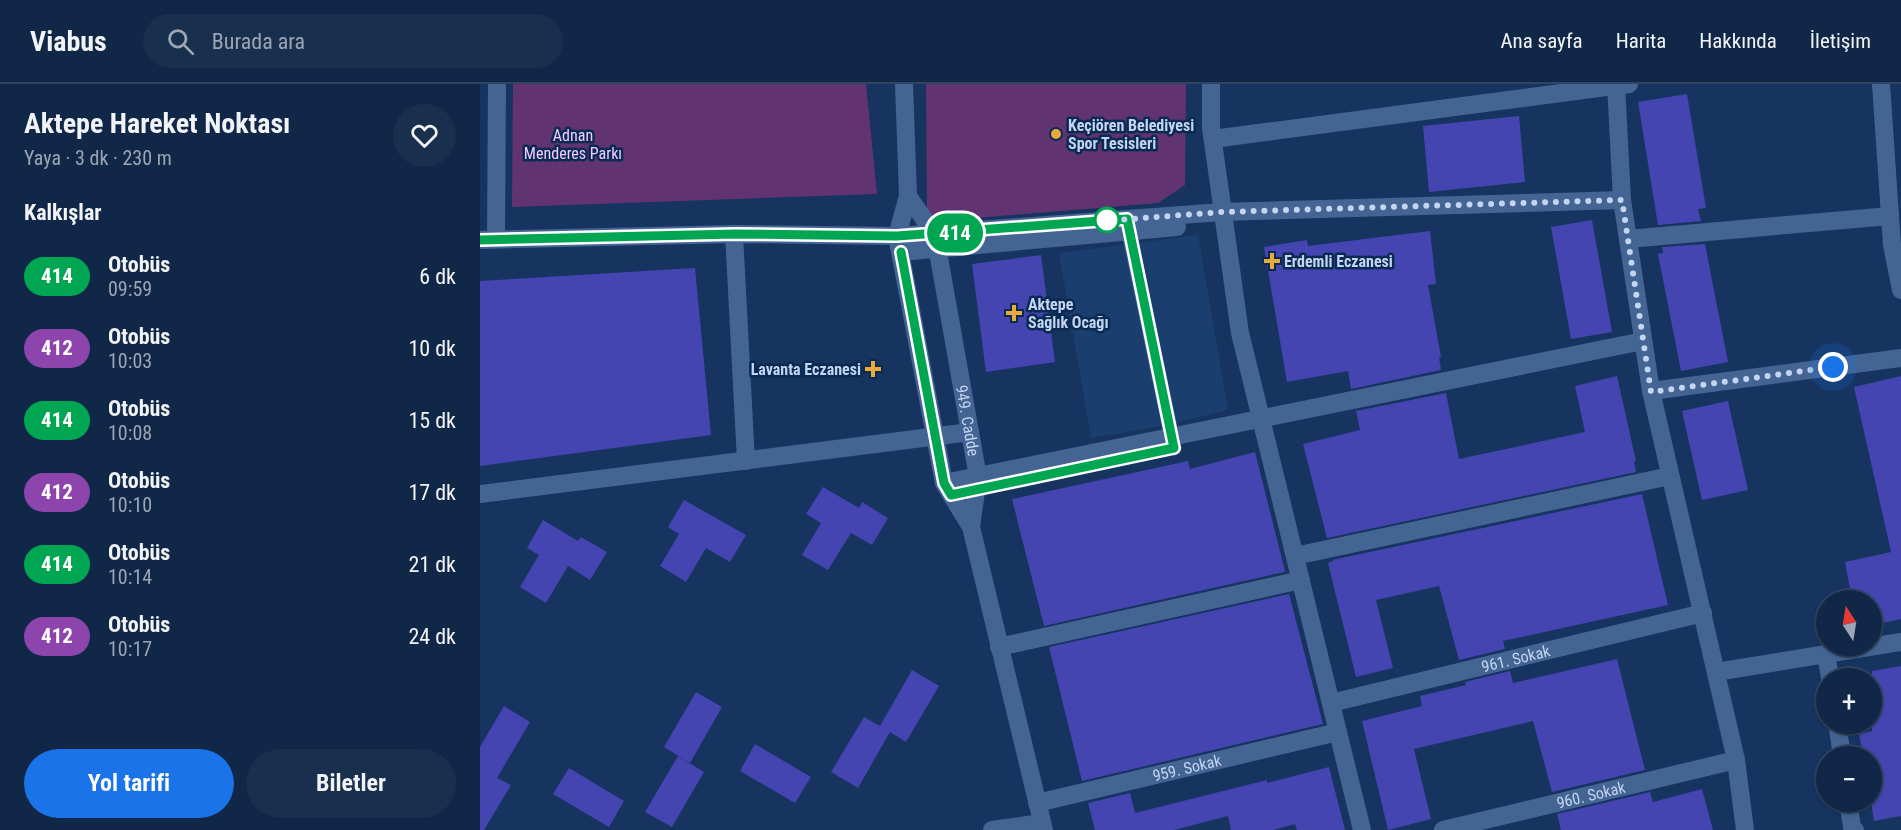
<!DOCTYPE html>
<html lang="tr">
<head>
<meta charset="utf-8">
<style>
	body { margin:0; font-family:"Roboto Condensed",sans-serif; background:#192f4e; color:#f1f3f6; height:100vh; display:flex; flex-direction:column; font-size:22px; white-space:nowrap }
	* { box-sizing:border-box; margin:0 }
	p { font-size:20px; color:#9ca5b4 }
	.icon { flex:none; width:33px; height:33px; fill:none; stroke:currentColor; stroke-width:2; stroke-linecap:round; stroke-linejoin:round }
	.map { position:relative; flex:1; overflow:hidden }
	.details { display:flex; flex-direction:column; background:#102747; width:480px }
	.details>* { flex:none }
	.badge { padding:0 12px; border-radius:20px; font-size:21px; line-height:39px }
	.needle { width:39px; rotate:348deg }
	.fabs { position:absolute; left:1336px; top:506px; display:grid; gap:12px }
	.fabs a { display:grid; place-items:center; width:66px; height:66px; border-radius:50%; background:#102747; box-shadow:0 2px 4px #0004,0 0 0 2px #304460; font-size:30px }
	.you { position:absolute; width:30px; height:30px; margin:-15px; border:4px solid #fff; border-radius:50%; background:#1a73e8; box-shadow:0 0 0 9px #1a73e833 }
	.map>.badge { position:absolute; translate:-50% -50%; box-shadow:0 0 0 3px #fff }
	h2 { padding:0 24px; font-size:22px; line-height:54px }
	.round { display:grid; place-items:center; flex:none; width:63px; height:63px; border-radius:32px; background:#192f4e }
	.summary { display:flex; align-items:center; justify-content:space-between; height:102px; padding:0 24px }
	h1 { font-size:28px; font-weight:700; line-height:45px }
	.primary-button { display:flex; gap:12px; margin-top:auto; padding:12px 24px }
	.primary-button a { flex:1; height:69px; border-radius:36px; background:#1a73e8; color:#fff; font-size:24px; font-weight:700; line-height:69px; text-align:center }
	.primary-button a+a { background:#192f4e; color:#f1f3f6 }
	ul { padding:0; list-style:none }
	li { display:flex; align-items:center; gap:18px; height:72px; padding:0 24px }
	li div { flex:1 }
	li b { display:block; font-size:22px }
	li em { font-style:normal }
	li .badge { min-width:66px; font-weight:700; text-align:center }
	header { display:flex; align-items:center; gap:36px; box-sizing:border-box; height:84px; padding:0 30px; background:#102747; border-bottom:2px solid #304460 }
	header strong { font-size:28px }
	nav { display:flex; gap:33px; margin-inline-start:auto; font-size:21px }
	.search { width:420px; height:54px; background:#192f4e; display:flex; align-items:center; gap:15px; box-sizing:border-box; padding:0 21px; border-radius:33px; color:#9ca5b4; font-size:22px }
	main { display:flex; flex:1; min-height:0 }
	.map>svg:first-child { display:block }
</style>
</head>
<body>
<header>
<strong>Viabus</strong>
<div class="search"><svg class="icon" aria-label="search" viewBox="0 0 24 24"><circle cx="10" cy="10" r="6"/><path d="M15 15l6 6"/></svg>Burada ara</div>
<nav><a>Ana sayfa</a><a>Harita</a><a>Hakkında</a><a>İletişim</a></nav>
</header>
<main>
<section class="details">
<div class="summary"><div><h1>Aktepe Hareket Noktası</h1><p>Yaya · 3 dk · 230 m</p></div><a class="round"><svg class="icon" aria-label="heart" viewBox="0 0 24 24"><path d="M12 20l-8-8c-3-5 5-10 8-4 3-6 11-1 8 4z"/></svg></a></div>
<h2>Kalkışlar</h2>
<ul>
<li><span class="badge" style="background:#00a651;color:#fff">414</span><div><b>Otobüs</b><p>09:59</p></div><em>6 dk</em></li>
<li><span class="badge" style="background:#8e44ad;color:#fff">412</span><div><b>Otobüs</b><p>10:03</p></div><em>10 dk</em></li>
<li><span class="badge" style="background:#00a651;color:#fff">414</span><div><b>Otobüs</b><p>10:08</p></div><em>15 dk</em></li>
<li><span class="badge" style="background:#8e44ad;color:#fff">412</span><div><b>Otobüs</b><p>10:10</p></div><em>17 dk</em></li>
<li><span class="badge" style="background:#00a651;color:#fff">414</span><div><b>Otobüs</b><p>10:14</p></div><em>21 dk</em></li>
<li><span class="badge" style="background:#8e44ad;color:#fff">412</span><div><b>Otobüs</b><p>10:17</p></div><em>24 dk</em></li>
</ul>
<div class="primary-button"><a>Yol tarifi</a><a>Biletler</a></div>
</section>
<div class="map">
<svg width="1421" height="746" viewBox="0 0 1421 746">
	<rect width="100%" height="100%" fill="#16345f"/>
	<path fill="#1a3e6e" d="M 718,151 L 748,326 L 683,342 L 611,354 L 579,169 Z"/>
	<path fill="#623371" d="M 33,0 L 386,0 L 397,110 L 32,123 Z
		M 446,0 L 706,0 L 705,101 L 678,119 L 447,138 Z"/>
	<path fill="#4445b0" d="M 1207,10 L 1226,124 L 1218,125 L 1221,137 L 1178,141 L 1158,18 Z
		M 1039,32 L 1045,98 L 949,108 L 943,42 Z
		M 1112,136 L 1132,248 L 1091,255 L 1071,143 Z
		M 950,147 L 956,200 L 948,201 L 961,273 L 959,273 L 961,286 L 871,305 L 868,287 L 807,298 L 784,163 L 827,156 L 828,162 Z
		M 1225,160 L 1248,278 L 1201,287 L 1178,170 L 1183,169 L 1182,163 Z
		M 561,171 L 575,278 L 506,288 L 492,180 Z
		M 215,184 L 231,351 L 0,382 L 0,197 Z
		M 1137,292 L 1156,377 L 1154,377 L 1156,388 L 847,454 L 823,360 L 880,346 L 876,327 L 966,309 L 979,375 L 1105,348 L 1095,302 Z
		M 1421,292 L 1421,535 L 1392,541 L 1392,516 L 1372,516 L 1365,478 L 1411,468 L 1374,303 Z
		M 1248,317 L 1268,406 L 1222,416 L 1202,327 Z
		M 775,368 L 805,487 L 804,488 L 564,542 L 532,415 L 708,377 L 710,385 Z
		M 343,403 L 379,424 L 382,418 L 408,434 L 392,461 L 371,449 L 348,486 L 322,471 L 341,439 L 326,430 Z
		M 1162,410 L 1188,521 L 1023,557 L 1025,565 L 979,576 L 959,502 L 896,516 L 913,584 L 876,593 L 848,479 L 853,477 L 852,476 Z
		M 204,416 L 266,451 L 250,478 L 226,464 L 206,498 L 180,482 L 199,450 L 188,443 Z
		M 63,436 L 98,457 L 101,453 L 127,468 L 110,496 L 88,482 L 66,519 L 40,503 L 59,471 L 47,464 Z
		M 809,510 L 843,640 L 602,697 L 569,563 Z
		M 1137,575 L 1165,686 L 1072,708 L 1053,637 L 934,665 L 951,735 L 908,746 L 882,637 L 942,622 L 940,612 L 986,601 L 985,598 L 1030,587 L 1033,599 Z
		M 1421,582 L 1421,732 L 1394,737 L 1392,724 L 1392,672 L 1383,672 L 1379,650 L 1392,647 L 1392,587 Z
		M 432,586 L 459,602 L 426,658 L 410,648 L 378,704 L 351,688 L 384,633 L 409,647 L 400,642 Z
		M 216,608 L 242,623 L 210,679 L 184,663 Z
		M 24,622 L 50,638 L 17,694 L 31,701 L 4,746 L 0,746 L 0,663 Z
		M 275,660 L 331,693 L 315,719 L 260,687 Z
		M 198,672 L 224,688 L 192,743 L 165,728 Z
		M 849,683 L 865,746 L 817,746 L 815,740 L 793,746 L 751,746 L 748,732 L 694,746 L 615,746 L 608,719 L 650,709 L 655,729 L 787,696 L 787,699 Z
		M 89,684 L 144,717 L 129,743 L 73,710 Z
		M 1222,705 L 1233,746 L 1081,746 L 1077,730 L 1170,708 L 1173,718 Z"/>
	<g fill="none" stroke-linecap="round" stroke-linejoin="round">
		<path stroke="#446493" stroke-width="15" d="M 647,138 L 694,364"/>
		<g stroke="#446493" stroke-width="18">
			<path d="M 731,0 L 731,44 L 760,249 L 882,746"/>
			<path d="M 1401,0 L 1412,161 L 1421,206"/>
			<path d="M 733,55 L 1149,0"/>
			<path d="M 254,150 L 266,377"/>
			<path d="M 16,155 L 17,0"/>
			<path d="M 1148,155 L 1410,132"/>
			<path d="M 0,156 L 254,150 L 417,152 L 742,128 L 1142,116"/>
			<path d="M 421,168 L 697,143"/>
			<path d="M 1171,307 L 1421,274"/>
			<path d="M 464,399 L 1163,257"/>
			<path d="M 0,410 L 490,348"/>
			<path d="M 815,472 L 1190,392"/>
			<path d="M 519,563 L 821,496"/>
			<path d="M 1346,570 L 1350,594"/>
			<path d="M 1236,588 L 1421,558"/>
			<path id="s1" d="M 851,619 L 1223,529"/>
			<path d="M 1357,639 L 1362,672"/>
			<path d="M 1368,717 L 1372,743 L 1375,746"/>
			<path id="s2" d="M 557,719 L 858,648"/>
			<path d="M 512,746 L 562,739"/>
			<path id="s3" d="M 963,746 L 1256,676"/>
		</g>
		<g stroke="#446493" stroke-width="18">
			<path id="s4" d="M 424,0 L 428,112 L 455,151 L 498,393 L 491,443 L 564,746"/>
			<path d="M 1136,0 L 1142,116 L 1171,307 L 1256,676 L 1265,746"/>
			<path d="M 428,112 L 417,152 L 464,399 L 491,443"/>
		</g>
	</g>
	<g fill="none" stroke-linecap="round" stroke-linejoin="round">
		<defs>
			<path id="line" d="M 0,156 L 255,150 L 417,152 L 647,135 L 694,364 L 471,411 L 464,399 L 421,168"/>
		</defs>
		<use href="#line" stroke="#fff" stroke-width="14"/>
		<use href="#line" stroke="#00a651" stroke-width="9"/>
		<path stroke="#c3d5f0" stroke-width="6" stroke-dasharray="0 10.8" d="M 627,136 L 625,137 L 742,128 L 1142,116 L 1171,308 L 1353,283"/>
	</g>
	<g fill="#eaaa39" stroke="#0b2a53" stroke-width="2">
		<circle cx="576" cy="50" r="6"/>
		<path d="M789 168h6v6h6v6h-6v6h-6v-6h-6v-6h6z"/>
		<path d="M531 220h6v6h6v6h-6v6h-6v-6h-6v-6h6z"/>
		<path d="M390 276h6v6h6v6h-6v6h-6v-6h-6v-6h6z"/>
	</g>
	<circle fill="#fff" stroke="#00a651" stroke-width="3" cx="627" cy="136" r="12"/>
	<g text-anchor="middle" stroke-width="5" stroke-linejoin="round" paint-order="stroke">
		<g font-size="16" font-weight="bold" fill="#c3d5f0" stroke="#0b2a53" text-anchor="start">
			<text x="588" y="47">Keçiören Belediyesi<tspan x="588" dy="18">Spor Tesisleri</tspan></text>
			<text x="804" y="183">Erdemli Eczanesi</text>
			<text x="548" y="226">Aktepe<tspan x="548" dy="18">Sağlık Ocağı</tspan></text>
			<text x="381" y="291" text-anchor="end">Lavanta Eczanesi</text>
		</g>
		<g font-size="16" fill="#f2ccff" stroke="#0b2a53">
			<text x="93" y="57">Adnan<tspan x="93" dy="18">Menderes Parkı</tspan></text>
		</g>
		<g font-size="16" fill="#c3d5f0" stroke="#0b2a53">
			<text dy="6" stroke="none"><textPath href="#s4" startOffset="348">949. Cadde</textPath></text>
			<text dy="6" stroke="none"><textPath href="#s1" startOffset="190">961. Sokak</textPath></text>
			<text dy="6" stroke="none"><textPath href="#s2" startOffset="154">959. Sokak</textPath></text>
			<text dy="6" stroke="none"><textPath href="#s3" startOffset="152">960. Sokak</textPath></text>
		</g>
	</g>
</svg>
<div class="fabs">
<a><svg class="needle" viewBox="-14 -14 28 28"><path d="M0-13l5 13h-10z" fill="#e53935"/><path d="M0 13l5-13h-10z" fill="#9ca5b4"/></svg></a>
<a>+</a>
<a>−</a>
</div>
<div class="you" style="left:1353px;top:283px"></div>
<b class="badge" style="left:475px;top:149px;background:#00a651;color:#fff">414</b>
</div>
</main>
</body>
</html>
